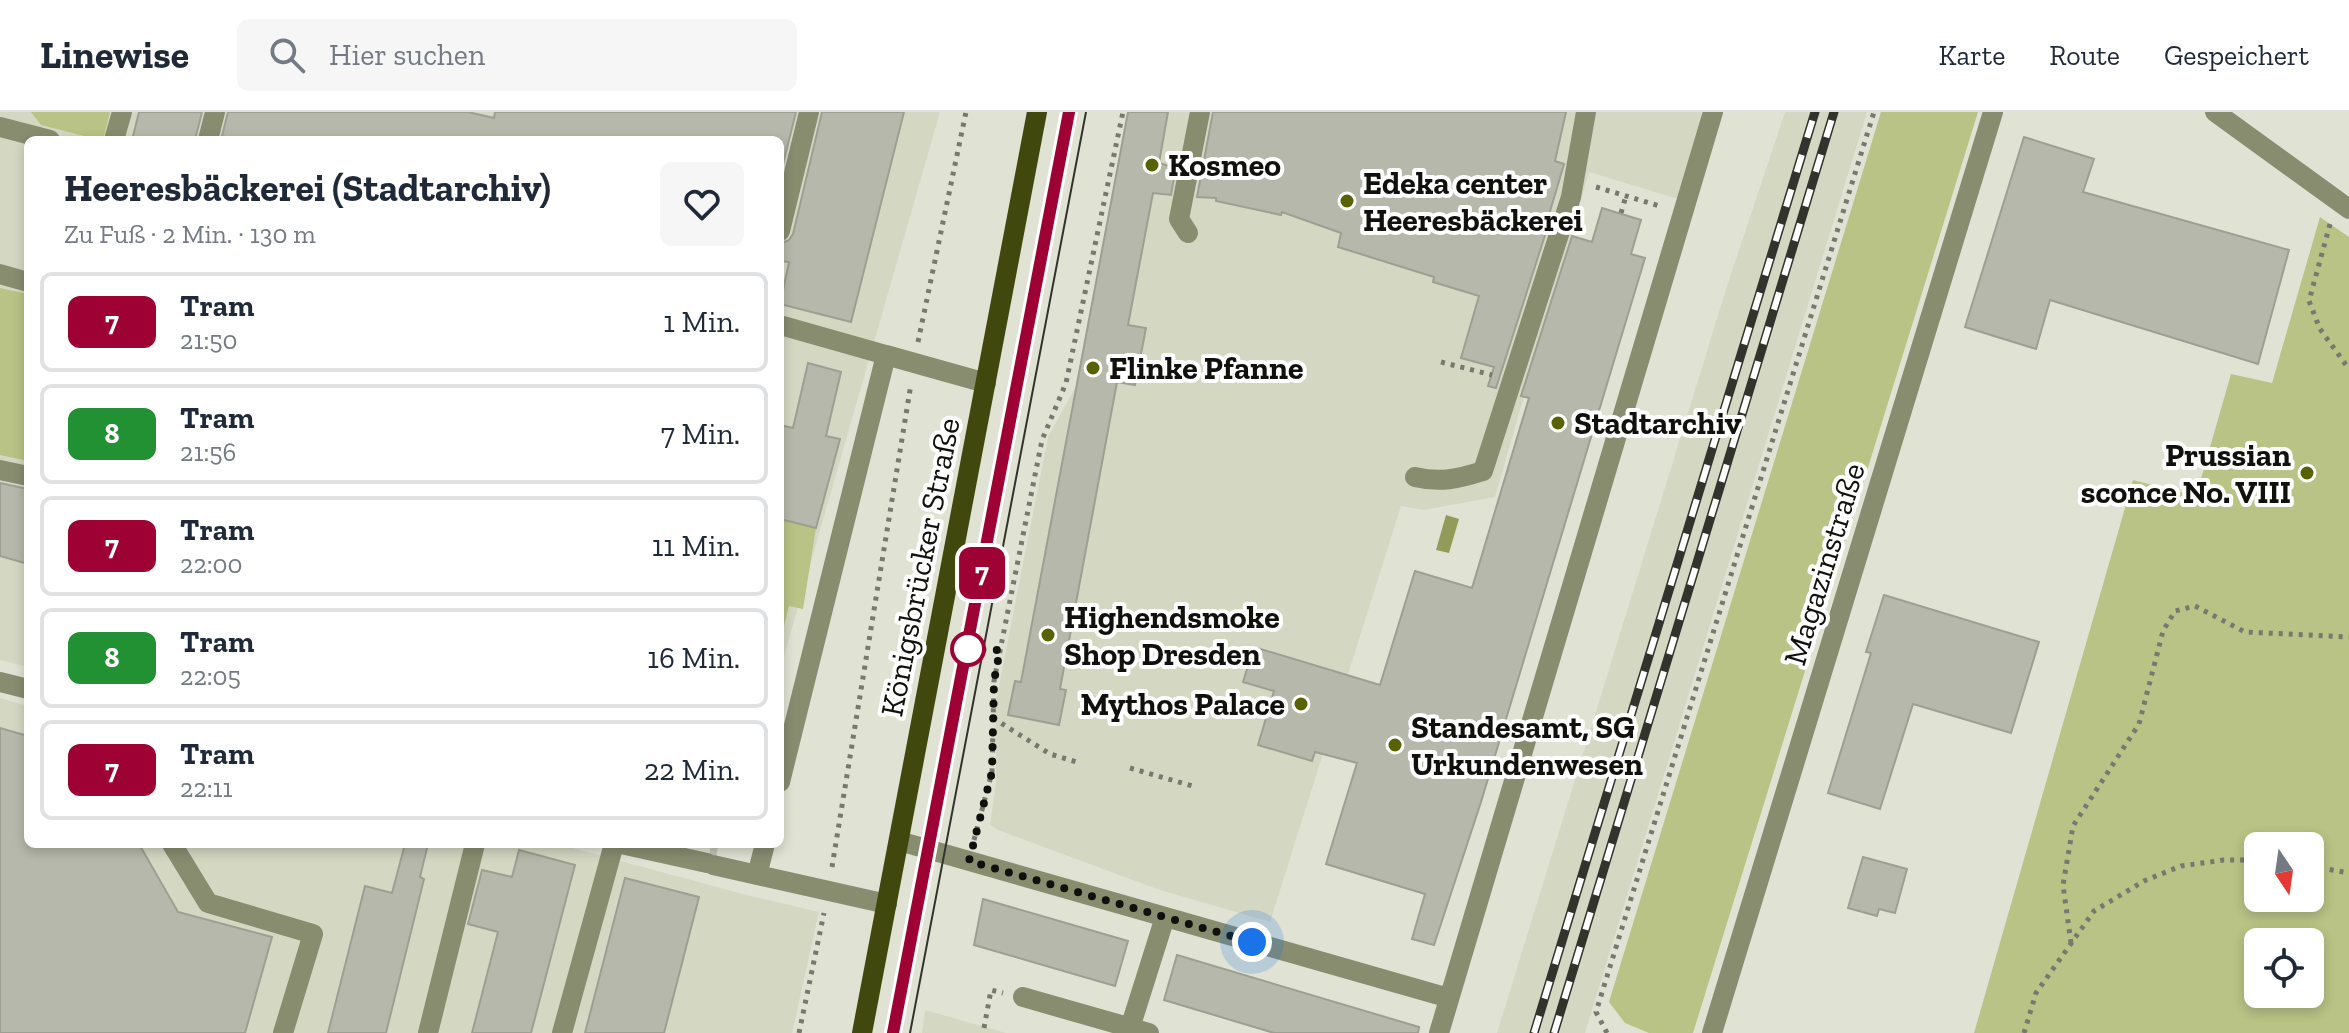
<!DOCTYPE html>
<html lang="de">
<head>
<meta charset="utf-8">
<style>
	body { margin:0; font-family:"Zilla Slab",serif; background:#f6f6f7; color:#1f2937; height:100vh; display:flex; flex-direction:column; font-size:30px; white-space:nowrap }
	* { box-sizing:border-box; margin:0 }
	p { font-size:26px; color:#747a83 }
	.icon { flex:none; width:44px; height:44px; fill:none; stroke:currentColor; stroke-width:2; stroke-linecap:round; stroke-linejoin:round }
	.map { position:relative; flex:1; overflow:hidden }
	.panel { position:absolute; left:24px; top:24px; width:760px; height:712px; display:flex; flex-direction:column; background:#fff; border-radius:12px; box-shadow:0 4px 12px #0003 }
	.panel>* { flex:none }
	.badge { padding:0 16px; border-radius:12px; font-size:28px; line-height:52px }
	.needle { width:52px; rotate:167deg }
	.buttons { position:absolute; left:2244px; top:720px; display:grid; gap:16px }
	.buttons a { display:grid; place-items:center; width:80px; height:80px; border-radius:12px; background:#fff; box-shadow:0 4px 12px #0003; font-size:40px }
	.you { position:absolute; width:40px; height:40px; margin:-20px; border:6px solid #fff; border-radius:50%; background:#1a73e8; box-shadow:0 0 0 12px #1a73e833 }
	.map>.badge { position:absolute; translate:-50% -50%; box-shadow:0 0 0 4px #fff }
	.round { display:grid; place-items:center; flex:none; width:84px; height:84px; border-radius:12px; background:#f6f6f7 }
	.headline { display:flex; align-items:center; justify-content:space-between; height:136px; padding:0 40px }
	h1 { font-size:38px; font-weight:800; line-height:60px }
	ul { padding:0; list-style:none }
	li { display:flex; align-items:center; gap:24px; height:100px; margin:0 16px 12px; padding:0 24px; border:4px solid #e0e1e3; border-radius:12px }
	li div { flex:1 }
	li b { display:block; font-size:30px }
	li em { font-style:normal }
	li .badge { min-width:88px; font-weight:700; text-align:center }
	header { display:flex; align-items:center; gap:48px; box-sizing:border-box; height:112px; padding:0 40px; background:#fff; border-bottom:2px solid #e0e1e3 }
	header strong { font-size:38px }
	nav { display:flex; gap:44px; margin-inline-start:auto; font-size:28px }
	.search { width:560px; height:72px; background:#f6f6f7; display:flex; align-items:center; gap:20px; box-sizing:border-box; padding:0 28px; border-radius:12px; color:#747a83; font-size:30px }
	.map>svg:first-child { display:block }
</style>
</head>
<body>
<header>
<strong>Linewise</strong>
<div class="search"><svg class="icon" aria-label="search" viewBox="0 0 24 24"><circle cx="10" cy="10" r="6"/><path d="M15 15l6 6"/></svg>Hier suchen</div>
<nav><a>Karte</a><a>Route</a><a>Gespeichert</a></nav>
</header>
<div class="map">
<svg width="2349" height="921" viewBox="0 0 2349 921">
	<rect width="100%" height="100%" fill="#e0e3d4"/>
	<path fill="#d4d8c2" d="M 0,0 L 940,0 L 780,558 L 780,28 L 28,28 L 28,555 L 0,548 Z
		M 1128,0 L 1702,0 L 1678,87 L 1589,60 L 1495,385 L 1424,398 L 1401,394 L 1270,810 L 1157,777 L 998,718 L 990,713 L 996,671 L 996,589 L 1048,325 L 1076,274 Z
		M 1785,0 L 1867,0 L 1585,921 L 1497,921 L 1727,174 Z
		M 0,586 L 28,594 L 28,732 L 558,732 L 743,782 L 819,800 L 792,921 L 0,921 Z
		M 925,898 L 1006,921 L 922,921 Z"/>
	<path fill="#b9c385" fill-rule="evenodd" d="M 31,0 L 110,0 L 103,28 L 100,28 L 41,13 Z
		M 1881,0 L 1978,0 L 1693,921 L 1649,921 L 1625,911 L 1609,890 Z
		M 2320,105 L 2349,125 L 2349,921 L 1974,921 L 2133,368 L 2196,384 L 2231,262 L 2272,271 ZM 2258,734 L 2310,734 L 2310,786 L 2258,786 ZM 2258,830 L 2310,830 L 2310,882 L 2258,882 Z
		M 0,176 L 28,182 L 28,349 L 0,343 Z
		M 780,407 L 816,416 L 803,497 L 789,494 L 780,530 Z"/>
	<path fill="#929c58" d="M 1446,403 L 1459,407 L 1449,441 L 1436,438 Z"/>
	<path fill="#b6b8ab" stroke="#9d9f92" stroke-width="2" d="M 139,0 L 202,0 L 195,28 L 132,28 Z
		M 228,0 L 468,0 L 494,6 L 495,0 L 796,0 L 780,64 L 780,28 L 221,28 Z
		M 822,0 L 904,0 L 851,210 L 780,192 L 789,150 L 780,149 L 780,132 L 789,128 L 793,122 Z
		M 1128,0 L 1168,0 L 1159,51 L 1176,56 L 1171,83 L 1153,81 L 1128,213 L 1146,216 L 1135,273 L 1117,270 L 1060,577 L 1066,578 L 1059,613 L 1008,603 L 1015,569 L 1021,570 Z
		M 1213,0 L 1566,0 L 1555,49 L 1564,52 L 1562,59 L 1545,116 L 1547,117 L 1496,276 L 1488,274 L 1494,255 L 1461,246 L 1479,184 L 1433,170 L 1434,165 L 1338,135 L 1341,121 L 1282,100 L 1281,103 L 1216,89 L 1216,86 L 1197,85 Z
		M 2024,25 L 2094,47 L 2083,80 L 2289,138 L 2258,252 L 2050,188 L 2036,237 L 1965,215 Z
		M 1602,96 L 1641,108 L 1631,142 L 1645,146 L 1481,690 L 1434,833 L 1412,827 L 1425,782 L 1326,752 L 1357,651 L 1315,640 L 1312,649 L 1258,633 L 1274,579 L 1243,570 L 1254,535 L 1380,573 L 1415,459 L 1472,476 L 1529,286 L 1521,284 L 1572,124 L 1592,130 Z
		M 808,251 L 841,260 L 826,324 L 840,327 L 816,416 L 780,407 L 780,313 L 793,316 Z
		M 0,371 L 28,377 L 28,452 L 0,444 Z
		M 1884,483 L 2039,530 L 2011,621 L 1913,592 L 1880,697 L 1828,681 L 1871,541 L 1866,540 Z
		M 0,616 L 28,624 L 28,732 L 139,732 L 178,800 L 272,825 L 245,921 L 0,921 Z
		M 405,732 L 428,732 L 420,765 L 424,767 L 386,921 L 328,921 L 365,774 L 392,781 Z
		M 519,738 L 575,753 L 531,921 L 472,921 L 498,820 L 468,812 L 482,758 L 512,765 Z
		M 1863,745 L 1907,757 L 1895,801 L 1879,797 L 1877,804 L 1848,796 Z
		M 625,766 L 699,785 L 664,921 L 585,921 Z
		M 983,787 L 1128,829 L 1115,874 L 974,833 Z
		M 1177,843 L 1419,915 L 1418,921 L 1274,921 L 1164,888 Z"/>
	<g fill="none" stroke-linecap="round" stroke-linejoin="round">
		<path stroke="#c1c4b6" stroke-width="20" stroke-dasharray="20 10" stroke-linecap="butt" d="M 710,739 L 717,740"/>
		<path stroke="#77796f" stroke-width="5" stroke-dasharray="4 6" stroke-linecap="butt" d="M 1596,75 L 1663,95
			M 1621,101 L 1626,84
			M 2330,112 L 2309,189 L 2320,217 L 2349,257
			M 918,230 L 966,0
			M 1441,250 L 1492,263
			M 993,606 L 1050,642 L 1080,651
			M 1130,656 L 1196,675
			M 974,728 L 992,660 L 994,569 L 1042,328 L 1066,271 L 1123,0
			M 2310,754 L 2349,761
			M 832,755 L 911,272
			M 2071,831 L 2063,773 L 2073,714 L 2139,612 L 2163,519 L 2175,499 L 2195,494 L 2245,520 L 2349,525
			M 984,916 L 991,878 L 1003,881
			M 799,921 L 824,801
			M 1607,921 L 1596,900 L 1874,0
			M 2024,921 L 2036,881 L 2094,799 L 2144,769 L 2181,754 L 2224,748 L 2258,748"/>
		<path stroke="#888d70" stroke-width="20" d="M 2215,0 L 2349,97
			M 0,15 L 50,28
			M 114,28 L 122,0
			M 208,28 L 215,0
			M 780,119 L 809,0
			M 1188,121 L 1179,107 L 1200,0
			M 0,162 L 28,170
			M 780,213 L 886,243
			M 0,358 L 28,364
			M 1415,365 C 1440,371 1458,367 1483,359 L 1571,85 L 1586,0
			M 0,570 L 28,577
			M 780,670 L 886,243 L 986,271
			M 899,729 L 1449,886
			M 172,732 L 208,791 L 313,822 L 283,921
			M 621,732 L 707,751
			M 713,753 L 887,792
			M 757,763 L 765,732
			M 1023,885 L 1149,921
			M 1130,916 L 1165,805
			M 428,921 L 475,732
			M 562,921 L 614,732
			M 1439,921 L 1713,0
			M 1712,921 L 1993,0"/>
		<path stroke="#41480e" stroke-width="20" d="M 862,921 L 1037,0"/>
		<path stroke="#32332d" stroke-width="2" d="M 893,921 L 1069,0
			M 910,921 L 1086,0"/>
		<defs>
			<path id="rail" d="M 1534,921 L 1815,0
				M 1554,921 L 1834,0"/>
		</defs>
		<use href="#rail" stroke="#32332d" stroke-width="9"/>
		<use href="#rail" stroke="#fff" stroke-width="6" stroke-dasharray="18" stroke-linecap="butt"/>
	</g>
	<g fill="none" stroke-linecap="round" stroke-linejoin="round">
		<defs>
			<path id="line" d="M 893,921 L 1069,0"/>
		</defs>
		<use href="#line" stroke="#fff" stroke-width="18"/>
		<use href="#line" stroke="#9e0234" stroke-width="12"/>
		<path stroke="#10110c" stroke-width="8" stroke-dasharray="0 14.4" d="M 968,537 L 1000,538 L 994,569 L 992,660 L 969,749 L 1252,830"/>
	</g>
	<g fill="#596200" stroke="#fff" stroke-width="3">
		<circle cx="1152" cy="53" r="8"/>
		<circle cx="1347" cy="89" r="8"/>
		<circle cx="1093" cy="256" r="8"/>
		<circle cx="1558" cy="311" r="8"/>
		<circle cx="2307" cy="361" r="8"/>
		<circle cx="1048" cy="523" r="8"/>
		<circle cx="1301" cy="592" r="8"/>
		<circle cx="1395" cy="633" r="8"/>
	</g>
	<circle fill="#fff" stroke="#9e0234" stroke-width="4" cx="968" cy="537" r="16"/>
	<g text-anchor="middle" stroke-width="8" stroke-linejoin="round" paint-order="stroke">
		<g font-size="32" font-weight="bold" fill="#10110c" stroke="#fff" text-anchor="start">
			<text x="1168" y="64">Kosmeo</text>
			<text x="1363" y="82">Edeka center<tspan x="1363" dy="37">Heeresbäckerei</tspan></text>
			<text x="1109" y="267">Flinke Pfanne</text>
			<text x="1574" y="322">Stadtarchiv</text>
			<text x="2291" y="354" text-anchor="end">Prussian<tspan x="2291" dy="37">sconce No. VIII</tspan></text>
			<text x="1064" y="516">Highendsmoke<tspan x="1064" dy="37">Shop Dresden</tspan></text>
			<text x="1285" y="603" text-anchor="end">Mythos Palace</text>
			<text x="1411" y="626">Standesamt, SG<tspan x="1411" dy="37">Urkundenwesen</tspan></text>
		</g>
		<g font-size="32" fill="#10110c" stroke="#fff">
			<text transform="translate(1824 452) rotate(-73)" y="11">Magazinstraße</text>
			<text transform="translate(920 455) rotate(-79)" y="11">Königsbrücker Straße</text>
		</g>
	</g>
</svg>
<div class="buttons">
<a><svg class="needle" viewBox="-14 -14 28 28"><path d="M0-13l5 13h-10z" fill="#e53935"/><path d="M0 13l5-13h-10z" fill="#747a83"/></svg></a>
<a><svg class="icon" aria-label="locate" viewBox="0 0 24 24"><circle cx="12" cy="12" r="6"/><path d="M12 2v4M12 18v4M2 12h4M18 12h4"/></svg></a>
</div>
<div class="you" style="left:1252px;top:830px"></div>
<b class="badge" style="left:982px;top:461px;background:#9e0234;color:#fff">7</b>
<section class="panel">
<div class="headline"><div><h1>Heeresbäckerei (Stadtarchiv)</h1><p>Zu Fuß · 2 Min. · 130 m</p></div><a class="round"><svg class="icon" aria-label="heart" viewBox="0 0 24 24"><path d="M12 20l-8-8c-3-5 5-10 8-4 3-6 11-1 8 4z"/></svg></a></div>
<ul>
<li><span class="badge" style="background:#9e0234;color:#fff">7</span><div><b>Tram</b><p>21:50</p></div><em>1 Min.</em></li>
<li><span class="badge" style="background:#229133;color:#fff">8</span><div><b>Tram</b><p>21:56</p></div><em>7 Min.</em></li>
<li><span class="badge" style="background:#9e0234;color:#fff">7</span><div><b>Tram</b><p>22:00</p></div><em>11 Min.</em></li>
<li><span class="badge" style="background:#229133;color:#fff">8</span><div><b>Tram</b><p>22:05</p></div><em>16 Min.</em></li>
<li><span class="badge" style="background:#9e0234;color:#fff">7</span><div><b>Tram</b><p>22:11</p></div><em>22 Min.</em></li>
</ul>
</section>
</div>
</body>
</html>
